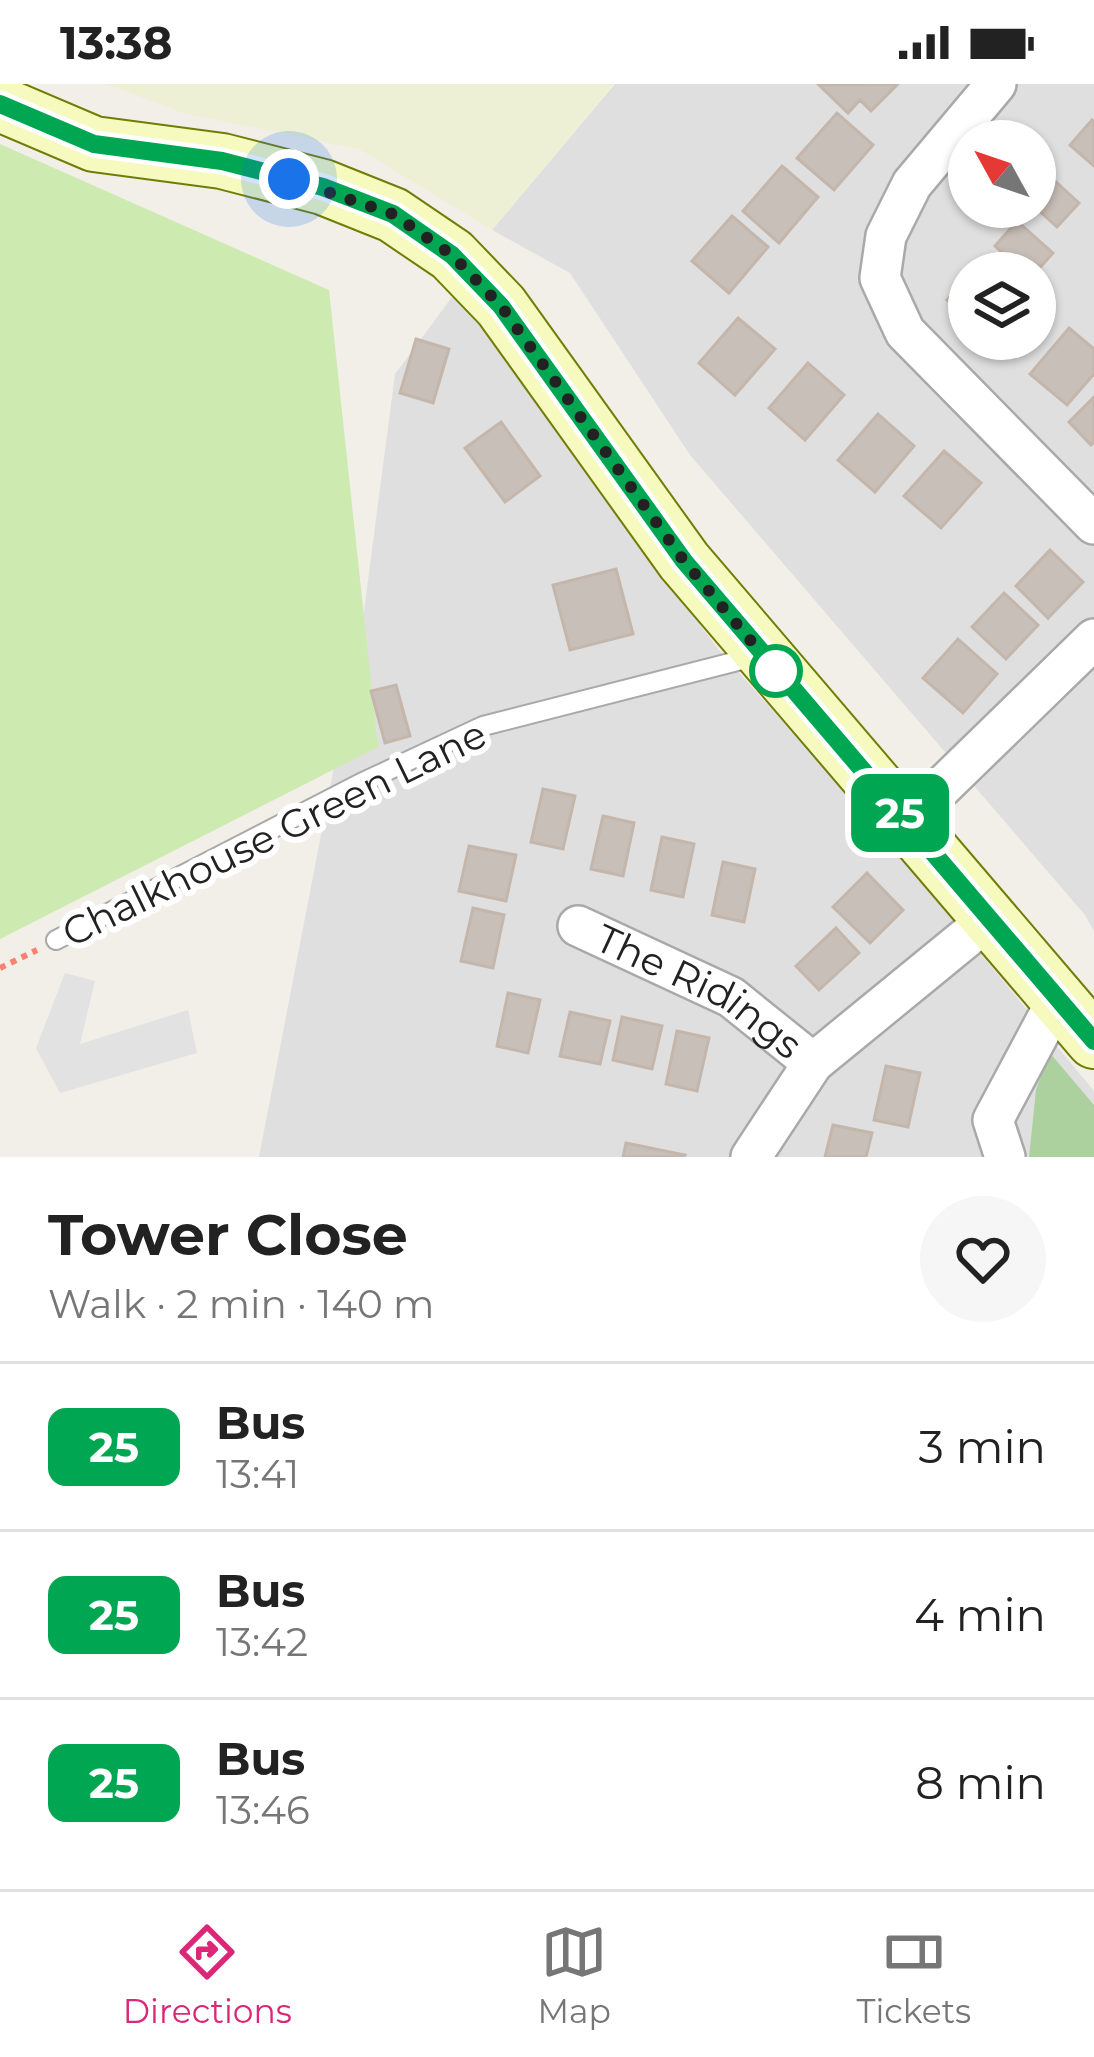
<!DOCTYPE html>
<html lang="en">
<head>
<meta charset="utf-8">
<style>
	body { margin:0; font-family:Montserrat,sans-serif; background:#f6f6f6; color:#222; height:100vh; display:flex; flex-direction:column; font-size:45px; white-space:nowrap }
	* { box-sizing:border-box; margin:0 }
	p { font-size:39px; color:#767676 }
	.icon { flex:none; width:66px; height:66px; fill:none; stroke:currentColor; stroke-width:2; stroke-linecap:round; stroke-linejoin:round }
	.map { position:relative; height:1073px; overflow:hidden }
	.drawer { display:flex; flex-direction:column; background:#fff; flex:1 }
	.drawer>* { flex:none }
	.badge { padding:0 24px; border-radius:18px; font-size:42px; line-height:78px }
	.needle { width:78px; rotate:310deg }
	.controls { position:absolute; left:948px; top:36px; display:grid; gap:24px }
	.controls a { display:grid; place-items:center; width:108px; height:108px; border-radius:50%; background:#fff; box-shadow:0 3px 9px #0004; font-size:60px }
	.you { position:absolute; width:60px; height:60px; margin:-30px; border:9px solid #fff; border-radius:50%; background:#1a73e8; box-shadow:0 0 0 18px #1a73e833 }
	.map>.badge { position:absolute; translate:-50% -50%; box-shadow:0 0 0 6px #fff }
	.round { display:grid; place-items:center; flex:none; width:126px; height:126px; border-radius:63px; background:#f6f6f6 }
	.head { display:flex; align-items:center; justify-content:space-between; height:204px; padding:0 48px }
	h1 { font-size:57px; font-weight:700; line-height:90px }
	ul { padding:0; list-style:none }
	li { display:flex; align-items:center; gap:36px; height:168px; padding:0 48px; border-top:3px solid #e0e0e0 }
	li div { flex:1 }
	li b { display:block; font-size:45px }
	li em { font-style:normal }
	li .badge { min-width:132px; font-weight:700; text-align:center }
	.status { display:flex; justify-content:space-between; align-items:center; height:84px; padding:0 60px; background:#fff; direction:ltr }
	.status svg { height:33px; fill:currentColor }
	.tab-bar { display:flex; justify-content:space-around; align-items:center; height:168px; border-top:3px solid #e0e0e0; background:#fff; font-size:33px; color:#767676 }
	.tab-bar a { display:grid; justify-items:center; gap:6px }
	.tab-bar .active { color:#db2777 }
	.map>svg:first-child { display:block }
</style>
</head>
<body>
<div class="status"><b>13:38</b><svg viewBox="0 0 49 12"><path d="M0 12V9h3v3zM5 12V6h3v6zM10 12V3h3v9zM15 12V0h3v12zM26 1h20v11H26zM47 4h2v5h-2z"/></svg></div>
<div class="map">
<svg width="1094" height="1073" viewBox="0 0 1094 1073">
	<rect width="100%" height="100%" fill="#f2efe9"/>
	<path fill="#e0dfdf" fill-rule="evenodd" d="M 615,0 L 1094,0 L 1094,847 L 1085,831 L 690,371 L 570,189 L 492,146 ZM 969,57 L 1035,57 L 1035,123 L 969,123 ZM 969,189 L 1035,189 L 1035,255 L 969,255 Z
		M 455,209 L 718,565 L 867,732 L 1094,1007 L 1094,1073 L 259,1073 L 364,527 L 395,290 Z"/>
	<path fill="#eef0d5" d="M 106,0 L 614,0 L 492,146 L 359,65 L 183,29 Z"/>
	<path fill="#cdebb0" d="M 0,60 L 329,206 L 378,663 L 0,855 Z"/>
	<path fill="#add19e" d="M 1049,968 L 1094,1021 L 1094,1073 L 1029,1073 L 1036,1006 Z"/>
	<path fill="#e2e2e2" d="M 65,889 L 95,897 L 80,960 L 188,926 L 197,969 L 60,1009 L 36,964 Z"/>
	<path fill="#c7bfb8" stroke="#c4b6ab" stroke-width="3" d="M 898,0 L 871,27 L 860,16 L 848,29 L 819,1 Z
		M 837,29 L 873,61 L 834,106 L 797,74 Z
		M 1092,36 L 1094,38 L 1094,82 L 1070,61 Z
		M 782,82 L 818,113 L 779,159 L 743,127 Z
		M 1043,86 L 1079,119 L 1057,143 L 1035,123 L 1035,95 Z
		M 732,132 L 768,163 L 729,209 L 692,177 Z
		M 1017,137 L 1053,169 L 1035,189 L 1025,189 L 995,162 Z
		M 969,191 L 969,236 L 947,216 Z
		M 738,234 L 775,265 L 735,311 L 699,279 Z
		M 1069,244 L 1094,265 L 1094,290 L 1067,321 L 1030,290 Z
		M 416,255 L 449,265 L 433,319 L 400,309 Z
		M 808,279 L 844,311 L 805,356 L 769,324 Z
		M 1094,313 L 1094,358 L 1091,361 L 1069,338 Z
		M 878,330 L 914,362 L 875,408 L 838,376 Z
		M 501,338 L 540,392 L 505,418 L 465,364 Z
		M 944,367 L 981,399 L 941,444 L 904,412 Z
		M 1050,466 L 1083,498 L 1048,534 L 1016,502 Z
		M 616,485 L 633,550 L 570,566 L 553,501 Z
		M 1004,509 L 1038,541 L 1006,575 L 972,543 Z
		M 958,555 L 997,590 L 963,629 L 923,594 Z
		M 396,601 L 410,652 L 385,659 L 371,607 Z
		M 543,705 L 575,712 L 563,765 L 531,758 Z
		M 603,732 L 634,739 L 623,792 L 591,785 Z
		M 662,753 L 694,760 L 683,813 L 651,806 Z
		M 469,762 L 516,771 L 506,817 L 459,807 Z
		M 723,778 L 755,785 L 744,838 L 712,831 Z
		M 867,789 L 903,826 L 870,859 L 833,823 Z
		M 473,824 L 504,831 L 493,884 L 461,877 Z
		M 836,844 L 859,869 L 819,906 L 796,882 Z
		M 508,909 L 540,916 L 528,969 L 497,962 Z
		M 570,928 L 610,937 L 600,980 L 560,972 Z
		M 622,933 L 662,942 L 652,985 L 613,976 Z
		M 677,947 L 709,954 L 697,1007 L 666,1000 Z
		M 886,982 L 920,989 L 908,1043 L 874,1036 Z
		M 833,1041 L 872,1049 L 866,1073 L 825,1073 Z
		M 626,1059 L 685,1071 L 684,1073 L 623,1073 Z"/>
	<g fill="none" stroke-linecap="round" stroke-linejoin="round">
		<defs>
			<path id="service" d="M 56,856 L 361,699 L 483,642 L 757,572"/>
			<g id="minor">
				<path d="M 996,0 L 912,100 L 886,152 L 880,194 L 905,248 L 1094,440"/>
				<path d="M 907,737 L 1094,555"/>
				<path id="s1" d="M 578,842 L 731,913 L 813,979"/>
				<path d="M 751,1073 L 813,979 L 989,835"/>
				<path d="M 1005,1073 L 993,1036 L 1057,916"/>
			</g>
			<path id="secondary" d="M 0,20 L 94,60 L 222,77 L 323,103 L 393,131 L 452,171 L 501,222 L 684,477 L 1094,957"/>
		</defs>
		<use href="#service" stroke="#a9a9a9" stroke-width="22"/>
		<use href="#minor" stroke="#a9a9a9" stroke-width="44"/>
		<use href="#secondary" stroke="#707d05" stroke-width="58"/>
		<path stroke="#fa8072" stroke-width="6" stroke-dasharray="6 6" stroke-linecap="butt" d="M 0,884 L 37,866"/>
		<use href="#service" stroke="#fff" stroke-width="18"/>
		<use href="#minor" stroke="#fff" stroke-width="39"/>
		<use href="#secondary" stroke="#f7fabf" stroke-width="54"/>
	</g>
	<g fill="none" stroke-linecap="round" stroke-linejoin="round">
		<defs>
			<path id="line" d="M 0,20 L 94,60 L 222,77 L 323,103 L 393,130 L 452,171 L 501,222 L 684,477 L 1094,957"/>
		</defs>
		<use href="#line" stroke="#fff" stroke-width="27"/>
		<use href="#line" stroke="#00a651" stroke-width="18"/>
		<path stroke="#222" stroke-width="12" stroke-dasharray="0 21.6" d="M 289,95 L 393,130 L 452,171 L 501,222 L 684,477 L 776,587"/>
	</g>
	<circle fill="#fff" stroke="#00a651" stroke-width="6" cx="776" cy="587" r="24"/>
	<g text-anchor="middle" stroke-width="12" stroke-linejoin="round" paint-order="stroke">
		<g font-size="39" fill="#222" stroke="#fff">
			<text transform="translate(274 749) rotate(-26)" y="14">Chalkhouse Green Lane</text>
			<text dy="14" stroke="none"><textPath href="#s1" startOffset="138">The Ridings</textPath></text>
		</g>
	</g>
</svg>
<div class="controls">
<a><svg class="needle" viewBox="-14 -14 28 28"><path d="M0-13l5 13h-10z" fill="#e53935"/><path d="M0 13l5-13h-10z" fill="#767676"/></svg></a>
<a><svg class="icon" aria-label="layers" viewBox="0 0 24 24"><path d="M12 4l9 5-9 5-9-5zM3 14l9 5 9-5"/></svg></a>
</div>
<div class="you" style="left:289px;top:95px"></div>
<b class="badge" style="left:900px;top:729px;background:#00a651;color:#fff">25</b>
</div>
<section class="drawer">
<div class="head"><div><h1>Tower Close</h1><p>Walk · 2 min · 140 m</p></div><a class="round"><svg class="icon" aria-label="heart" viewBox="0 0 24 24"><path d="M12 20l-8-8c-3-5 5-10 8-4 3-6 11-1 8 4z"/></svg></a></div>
<ul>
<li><span class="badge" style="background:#00a651;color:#fff">25</span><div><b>Bus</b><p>13:41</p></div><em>3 min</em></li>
<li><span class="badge" style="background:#00a651;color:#fff">25</span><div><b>Bus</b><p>13:42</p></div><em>4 min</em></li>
<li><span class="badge" style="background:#00a651;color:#fff">25</span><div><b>Bus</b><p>13:46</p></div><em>8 min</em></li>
</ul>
</section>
<nav class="tab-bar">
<a class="active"><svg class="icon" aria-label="directions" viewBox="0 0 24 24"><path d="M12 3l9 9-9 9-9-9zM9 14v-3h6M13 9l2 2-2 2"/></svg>Directions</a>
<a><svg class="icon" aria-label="map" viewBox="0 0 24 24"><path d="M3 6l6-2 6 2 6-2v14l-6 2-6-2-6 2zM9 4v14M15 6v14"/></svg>Map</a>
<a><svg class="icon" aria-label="tickets" viewBox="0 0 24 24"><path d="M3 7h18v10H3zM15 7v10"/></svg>Tickets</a>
</nav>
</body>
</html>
